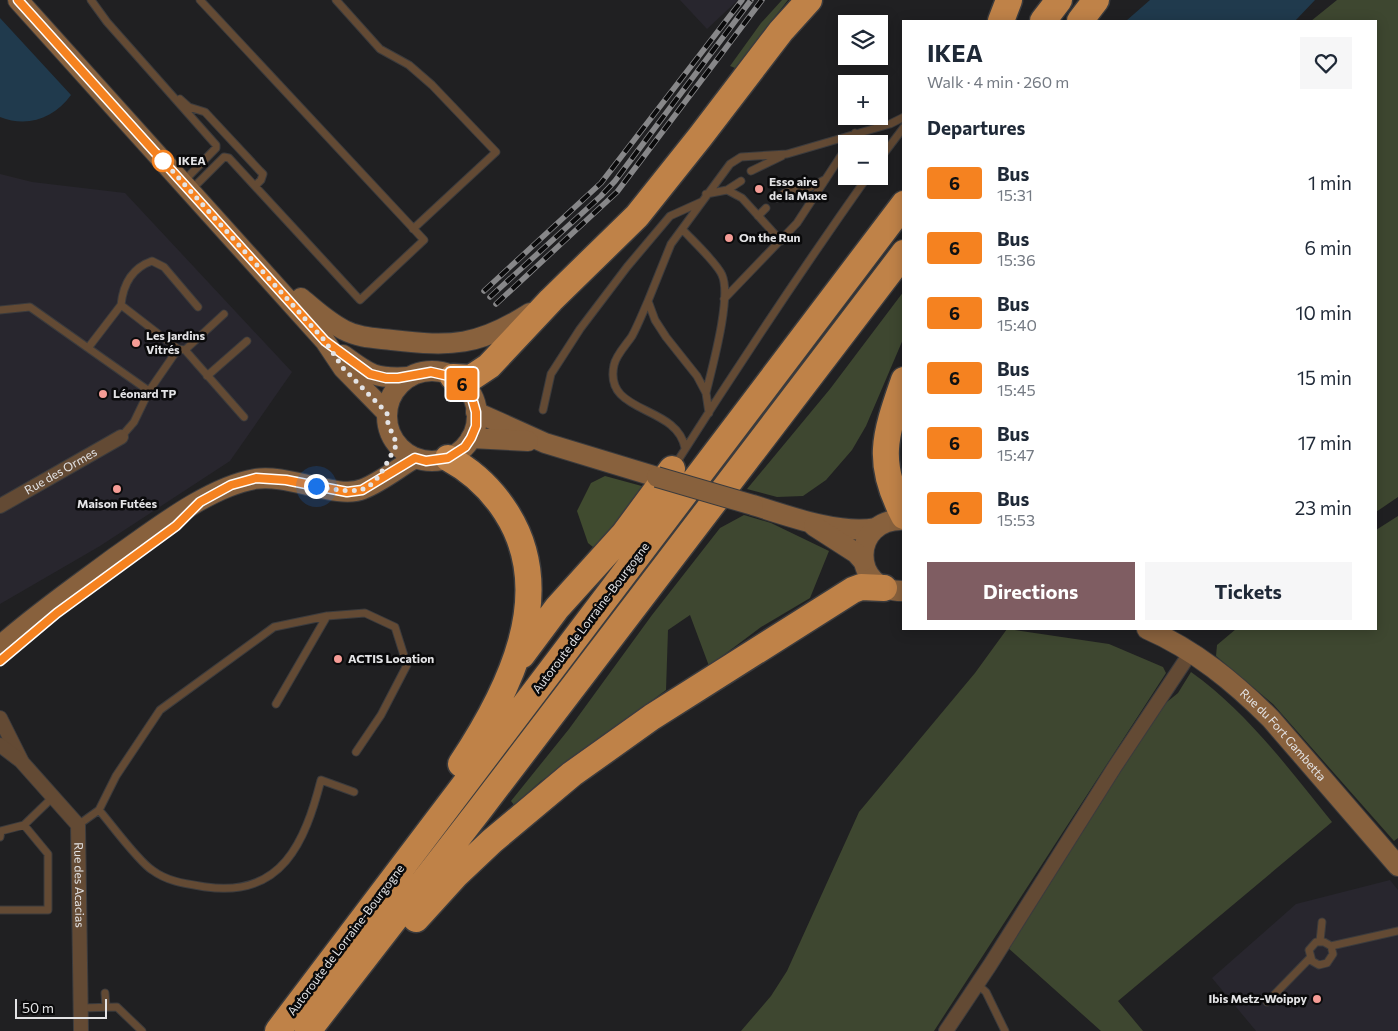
<!DOCTYPE html>
<html lang="en">
<head>
<meta charset="utf-8">
<style>
	body { margin:0; font-family:Commissioner,sans-serif; background:#f6f6f7; color:#1f2937; height:100vh; display:flex; flex-direction:column; font-size:19px; white-space:nowrap }
	* { box-sizing:border-box; margin:0 }
	p { font-size:16px; color:#747a83 }
	.icon { flex:none; width:28px; height:28px; fill:none; stroke:currentColor; stroke-width:2; stroke-linecap:round; stroke-linejoin:round }
	.map { position:relative; flex:1; overflow:hidden }
	.details { position:absolute; left:902px; top:20px; width:475px; height:610px; display:flex; flex-direction:column; background:#fff; border-radius:0px; box-shadow:0 2px 12px #0003 }
	.details>* { flex:none }
	.badge { padding:0 10px; border-radius:4px; font-size:18px; line-height:32px }
	.buttons { position:absolute; left:838px; top:15px; display:grid; gap:10px }
	.buttons a { display:grid; place-items:center; width:50px; height:50px; border-radius:0px; background:#fff; box-shadow:0 2px 12px #0003; font-size:25px }
	.scale { position:absolute; left:15px; bottom:12px; width:92px; box-sizing:border-box; padding-left:5px; border:2px solid #e3e3e5; border-top:0; font-size:14px; line-height:18px; white-space:nowrap; color:#e3e3e5; -webkit-text-stroke:4px #0a0a0b; paint-order:stroke }
	.you { position:absolute; width:25px; height:25px; margin:-12px; border:4px solid #fff; border-radius:50%; background:#1a73e8; box-shadow:0 0 0 8px #1a73e833 }
	.map>.badge { position:absolute; translate:-50% -50%; box-shadow:0 0 0 2px #fff }
	h2 { padding:0 25px; font-size:19px; line-height:45px }
	.round { display:grid; place-items:center; flex:none; width:52px; height:52px; border-radius:0px; background:#f6f6f7 }
	.summary { display:flex; align-items:center; justify-content:space-between; height:85px; padding:0 25px }
	h1 { font-size:24px; font-weight:700; line-height:38px }
	.button { display:flex; gap:10px; margin-top:auto; padding:10px 25px }
	.button a { flex:1; height:58px; border-radius:0px; background:#7f5d62; color:#fff; font-size:20px; font-weight:700; line-height:58px; text-align:center }
	.button a+a { background:#f6f6f7; color:#1f2937 }
	ul { padding:0; list-style:none }
	li { display:flex; align-items:center; gap:15px; height:65px; padding:0 25px }
	li div { flex:1 }
	li b { display:block; font-size:19px }
	li em { font-style:normal }
	li .badge { min-width:55px; font-weight:700; text-align:center }
	.map>svg:first-child { display:block }
</style>
</head>
<body>
<div class="map">
<svg width="1398" height="1031" viewBox="0 0 1398 1031">
	<rect width="100%" height="100%" fill="#202022"/>
	<path fill="#28262e" d="M 680,0 L 738,0 L 707,29 Z
		M 0,174 L 32,182 L 125,193 L 292,372 L 230,461 L 100,546 L 0,604 Z
		M 1390,880 L 1398,890 L 1398,1031 L 1256,1031 L 1212,978 L 1296,904 Z"/>
	<path fill="#3e4730" d="M 782,0 L 788,0 L 735,68 L 730,66 L 761,23 Z
		M 1337,0 L 1398,0 L 1398,497 L 1376,512 L 1376,21 L 1311,21 Z
		M 904,291 L 904,337 L 866,426 L 852,450 L 826,480 L 803,496 L 777,497 L 747,489 L 830,389 Z
		M 744,515 L 771,523 L 829,551 L 810,598 L 761,627 L 709,666 L 690,615 L 668,630 L 666,690 L 560,769 L 541,781 L 514,805 L 511,801 L 569,729 L 652,615 L 720,528 Z
		M 1398,516 L 1398,838 L 1394,841 L 1273,704 L 1216,656 L 1217,645 L 1236,629 L 1376,629 L 1376,530 Z
		M 1007,629 L 1109,644 L 1163,667 L 1166,673 L 934,1031 L 741,1031 L 771,996 L 787,971 L 859,812 L 975,673 Z
		M 1191,672 C 1247,712 1289,769 1332,822 L 1118,1001 L 1143,1031 L 1101,1031 L 1007,947 L 1162,706 L 1178,693 Z"/>
	<path fill="#404b2f" d="M 605,476 L 649,488 L 611,537 L 593,547 L 588,543 L 577,511 L 591,483 Z"/>
	<path fill="#203a4d" d="M 1150,0 L 1315,0 L 1295,21 L 1126,21 Z
		M 0,18 L 71,95 C 54,118 28,128 0,117 Z"/>
	<g fill="none" stroke-linecap="round" stroke-linejoin="round">
		<defs>
			<path id="lane" d="M 91,0 L 107,22 L 216,145 L 216,148 L 184,181
				M 336,0 L 380,49 L 409,65 L 432,85 L 496,152 L 413,229
				M 180,99 L 189,107 L 205,112 L 260,171 L 263,174 L 261,180 L 255,186
				M 849,144 L 855,133
				M 879,160 L 904,127
				M 751,171 L 782,156
				M 192,189 L 224,157 L 229,158 L 360,300 L 424,240 L 200,0
				M 727,190 L 742,198 L 781,241
				M 706,194 L 727,190 L 741,181
				M 777,198 L 786,192 L 809,188 L 824,180
				M 758,216 L 766,208
				M 682,229 C 692,240 717,263 722,275 C 732,297 712,368 706,393
				M 724,299 L 797,223 L 846,148
				M 648,301 C 643,312 638,325 632,336 C 626,345 616,355 614,365 C 603,415 677,404 685,448
				M 121,305 C 123,285 132,268 152,261 L 164,267 L 198,307
				M 0,310 L 30,307 L 88,348
				M 178,349 L 185,350 L 244,417
				M 185,350 L 224,314
				M 207,376 L 247,341
				M 543,410 L 551,374 L 580,329 L 627,267 L 670,216 L 701,202
				M 709,413 L 706,393 L 697,376 L 666,337 L 655,320 L 648,301 L 671,244 L 730,164 L 741,157 L 787,154 L 890,124 L 904,117
				M 121,437 L 134,422 L 149,391 L 178,349 L 121,305 L 88,348 L 149,391
				M 675,465 C 737,367 801,271 868,176
				M 276,704 L 327,616
				M 99,810 C 112,825 138,861 152,870 C 168,882 187,884 206,887 C 282,898 305,842 321,780 L 354,792
				M 78,825 L 99,810 L 116,776 L 160,710 L 274,627 L 327,616 L 365,613 L 395,627 L 407,665 L 381,715 L 356,752
				M 0,837 L 1,831 L 24,825 L 53,797
				M 0,910 L 48,910 L 48,854 L 24,825
				M 1320,941 L 1322,922
				M 1331,946 L 1333,954 L 1327,963 L 1319,965 L 1312,961 L 1309,950 L 1316,942 L 1324,942 L 1331,946 L 1398,931
				M 977,984 L 986,992 L 1005,1031
				M 105,993 L 106,1007
				M 1267,1002 L 1310,958
				M 81,1008 L 117,1007 L 142,1031"/>
			<g id="street">
				<path id="s1" d="M 0,506 L 121,437"/>
				<path d="M 0,718 L 21,760"/>
				<path id="s2" d="M 0,745 L 21,761 L 78,825 L 81,1031"/>
				<path d="M 946,1031 L 990,965 L 1114,768 L 1191,652"/>
			</g>
			<g id="secondary">
				<path d="M 18,0 L 325,341 L 343,368 L 387,413"/>
				<path d="M 301,298 C 315,310 328,322 344,330 C 359,338 376,338 392,340 C 452,347 478,346 530,313"/>
				<path d="M 343,355 C 370,375 375,379 409,377"/>
				<circle cx="432" cy="416" r="45"/>
				<path d="M 476,412 L 545,443 L 657,477"/>
				<path d="M 471,438 L 528,441"/>
				<path d="M 753,505 C 788,516 840,535 876,528"/>
				<path d="M 904,520 C 851,517 849,592 904,591"/>
				<path d="M 814,526 L 856,553 L 863,561"/>
				<path id="s3" d="M 1147,629 C 1195,650 1234,682 1271,719 L 1398,866"/>
				<path d="M 0,646 C 36,614 75,587 114,558 C 153,531 208,487 255,479 C 287,473 337,500 363,489 C 381,482 398,468 415,458"/>
			</g>
			<path id="highway" d="M 1001,21 L 1009,0
				M 1043,21 L 1059,0
				M 1080,21 L 1096,0
				M 453,377 L 471,378 L 489,366 L 551,300 L 637,216 L 700,137 L 781,31 L 809,0
				M 904,380 C 885,435 875,462 904,516
				M 448,458 C 472,471 492,490 506,512 C 559,594 508,693 461,764
				M 522,655 L 557,608 L 624,534 L 672,469
				M 416,919 L 456,875 L 492,841 L 572,774 L 652,717 L 853,590 L 861,587 L 884,588
				M 278,1031 L 904,204
				M 308,1031 L 480,809 L 904,253"/>
		</defs>
		<use href="#lane" stroke="#3b3b3d" stroke-width="9"/>
		<use href="#street" stroke="#3b3b3d" stroke-width="16"/>
		<use href="#secondary" stroke="#3b3b3d" stroke-width="22"/>
		<use href="#highway" stroke="#3b3b3d" stroke-width="29"/>
		<use href="#lane" stroke="#634a34" stroke-width="7"/>
		<use href="#street" stroke="#634a34" stroke-width="14"/>
		<use href="#secondary" stroke="#88613d" stroke-width="20"/>
		<use href="#highway" stroke="#bf8248" stroke-width="26"/>
		<defs>
			<path id="rail" d="M 484,291 L 601,183 L 742,0
				M 490,297 L 601,196 L 615,181 L 751,0
				M 496,304 L 617,192 L 762,0"/>
		</defs>
		<use href="#rail" stroke="#878789" stroke-width="5.5"/>
		<use href="#rail" stroke="#0a0a0b" stroke-width="4" stroke-dasharray="11" stroke-linecap="butt"/>
		<defs>
			<path id="secondary-bridge" d="M 657,477 L 753,505"/>
		</defs>
		<use href="#secondary-bridge" stroke="#3b3b3d" stroke-width="22" stroke-linecap="butt"/>
		<use href="#secondary-bridge" stroke="#88613d" stroke-width="20"/>
	</g>
	<g fill="none" stroke-linecap="round" stroke-linejoin="round">
		<defs>
			<path id="line" d="M 0,661 L 57,613 L 176,526 L 200,502 L 231,485 L 256,478 L 286,480 L 347,492 L 362,490 L 415,458 L 426,461 L 448,458 L 465,447 L 471,438 L 476,426 L 476,412 L 472,398 L 465,386 L 453,377 L 431,372 L 398,378 L 386,378 L 370,374 L 325,341 L 18,0"/>
		</defs>
		<use href="#line" stroke="#fff" stroke-width="11"/>
		<use href="#line" stroke="#f58220" stroke-width="8"/>
		<path stroke="#e3e3e5" stroke-width="5" stroke-dasharray="0 9" d="M 163,161 L 159,156 L 325,341 L 343,368 L 387,413 L 388,424 L 397,444 C 372,491 371,497 316,486"/>
	</g>
	<circle fill="#fff" stroke="#f58220" stroke-width="2.5" cx="163" cy="161" r="10"/>
	<g fill="#f59c96" stroke="#0a0a0b" stroke-width="2">
		<circle cx="759" cy="189" r="5"/>
		<circle cx="729" cy="238" r="5"/>
		<circle cx="136" cy="343" r="5"/>
		<circle cx="103" cy="394" r="5"/>
		<circle cx="117" cy="489" r="5"/>
		<circle cx="338" cy="659" r="5"/>
		<circle cx="1317" cy="999" r="5"/>
	</g>
	<g text-anchor="middle" stroke-width="5" stroke-linejoin="round" paint-order="stroke">
		<g font-size="12" font-weight="bold" fill="#e3e3e5" stroke="#0a0a0b" text-anchor="start">
			<text x="178" y="165">IKEA</text>
		</g>
		<g font-size="12" font-weight="bold" fill="#e3e3e5" stroke="#0a0a0b" text-anchor="start">
			<text x="769" y="186">Esso aire<tspan x="769" dy="14">de la Maxe</tspan></text>
			<text x="739" y="242">On the Run</text>
			<text x="146" y="340">Les Jardins<tspan x="146" dy="14">Vitrés</tspan></text>
			<text x="113" y="398">Léonard TP</text>
			<text x="117" y="508" text-anchor="middle">Maison Futées</text>
			<text x="348" y="663">ACTIS Location</text>
			<text x="1307" y="1003" text-anchor="end">Ibis Metz-Woippy</text>
		</g>
		<g font-size="12" fill="#e3e3e5" stroke="#0a0a0b">
			<text dy="4" stroke="none"><textPath href="#s1" startOffset="70">Rue des Ormes</textPath></text>
			<text transform="translate(591 618) rotate(-53)" y="4">Autoroute de Lorraine-Bourgogne</text>
			<text dy="4" stroke="none"><textPath href="#s3" startOffset="174">Rue du Fort Gambetta</textPath></text>
			<text dy="4" stroke="none"><textPath href="#s2" startOffset="172">Rue des Acacias</textPath></text>
			<text transform="translate(346 940) rotate(-53)" y="4">Autoroute de Lorraine-Bourgogne</text>
		</g>
	</g>
</svg>
<div class="buttons">
<a><svg class="icon" aria-label="layers" viewBox="0 0 24 24"><path d="M12 4l9 5-9 5-9-5zM3 14l9 5 9-5"/></svg></a>
<a>+</a>
<a>−</a>
</div>
<div class="scale">50 m</div>
<div class="you" style="left:316px;top:486px"></div>
<b class="badge" style="left:462px;top:384px;background:#f58220;color:#111">6</b>
<section class="details">
<div class="summary"><div><h1>IKEA</h1><p>Walk · 4 min · 260 m</p></div><a class="round"><svg class="icon" aria-label="heart" viewBox="0 0 24 24"><path d="M12 20l-8-8c-3-5 5-10 8-4 3-6 11-1 8 4z"/></svg></a></div>
<h2>Departures</h2>
<ul>
<li><span class="badge" style="background:#f58220;color:#111">6</span><div><b>Bus</b><p>15:31</p></div><em>1 min</em></li>
<li><span class="badge" style="background:#f58220;color:#111">6</span><div><b>Bus</b><p>15:36</p></div><em>6 min</em></li>
<li><span class="badge" style="background:#f58220;color:#111">6</span><div><b>Bus</b><p>15:40</p></div><em>10 min</em></li>
<li><span class="badge" style="background:#f58220;color:#111">6</span><div><b>Bus</b><p>15:45</p></div><em>15 min</em></li>
<li><span class="badge" style="background:#f58220;color:#111">6</span><div><b>Bus</b><p>15:47</p></div><em>17 min</em></li>
<li><span class="badge" style="background:#f58220;color:#111">6</span><div><b>Bus</b><p>15:53</p></div><em>23 min</em></li>
</ul>
<div class="button"><a>Directions</a><a>Tickets</a></div>
</section>
</div>
</body>
</html>
